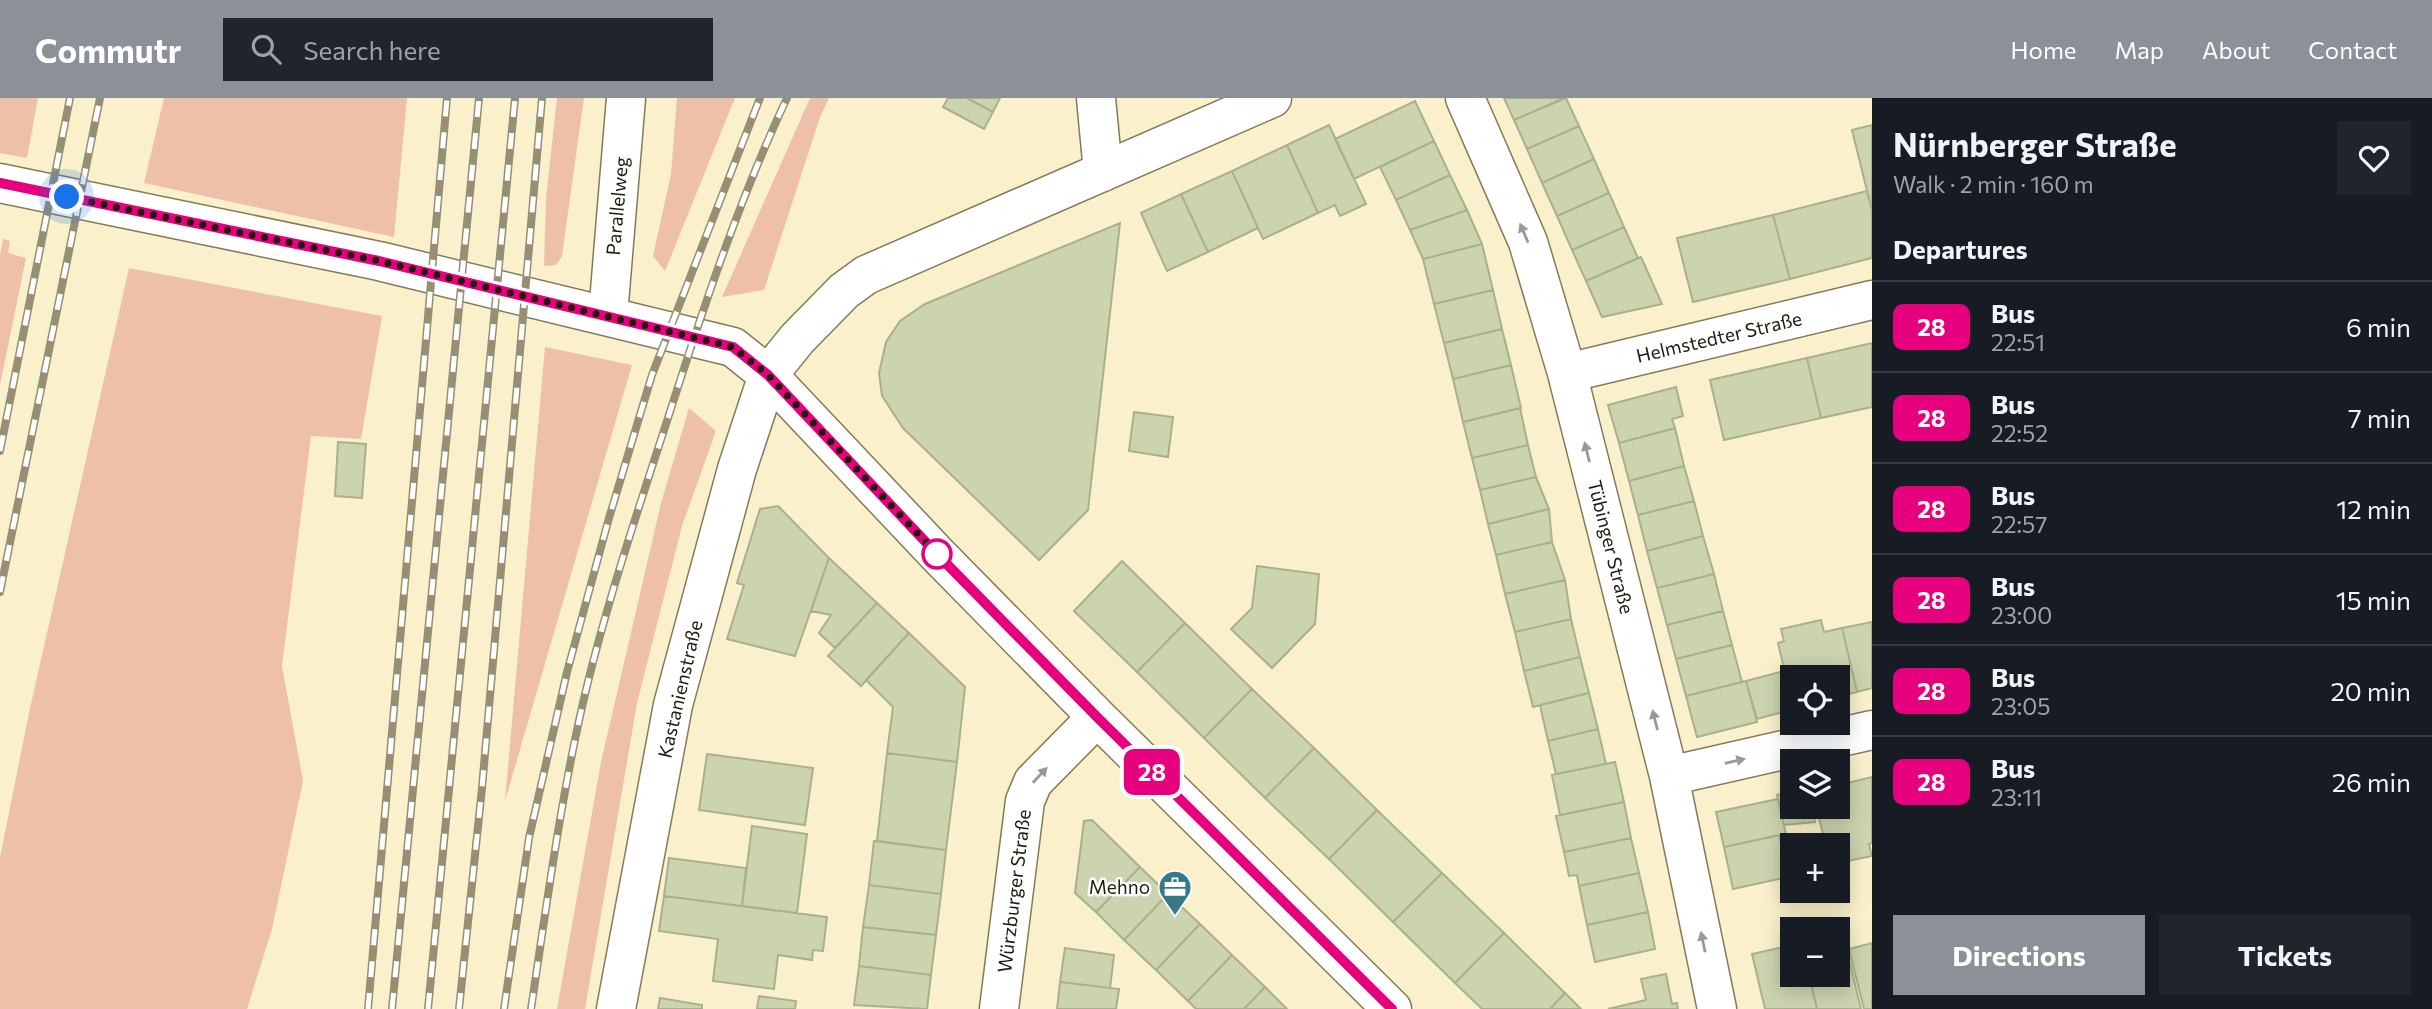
<!DOCTYPE html>
<html lang="en">
<head>
<meta charset="utf-8">
<style>
	body { margin:0; font-family:Commissioner,sans-serif; background:#20242c; color:#f1f3f6; height:100vh; display:flex; flex-direction:column; font-size:26px; white-space:nowrap }
	* { box-sizing:border-box; margin:0 }
	p { font-size:23px; color:#9ea1a6 }
	.icon { flex:none; width:38px; height:38px; fill:none; stroke:currentColor; stroke-width:2; stroke-linecap:round; stroke-linejoin:round }
	.map { position:relative; flex:1; overflow:hidden }
	.drawer { display:flex; flex-direction:column; background:#171b24; width:560px }
	.drawer>* { flex:none }
	.badge { padding:0 14px; border-radius:10px; font-size:24px; line-height:46px }
	.controls { position:absolute; left:1780px; top:567px; display:grid; gap:14px }
	.controls a { display:grid; place-items:center; width:70px; height:70px; border-radius:0px; background:#171b24; box-shadow:0 4px 18px #0003; font-size:35px }
	.you { position:absolute; width:35px; height:35px; margin:-18px; border:5px solid #fff; border-radius:50%; background:#1a73e8; box-shadow:0 0 0 10px #1a73e833 }
	.map>.badge { position:absolute; translate:-50% -50%; box-shadow:0 0 0 4px #fff }
	h2 { padding:0 21px; font-size:26px; line-height:63px }
	.round { display:grid; place-items:center; flex:none; width:74px; height:74px; border-radius:0px; background:#20242c }
	.head { display:flex; align-items:center; justify-content:space-between; height:119px; padding:0 21px }
	h1 { font-size:33px; font-weight:700; line-height:52px }
	.primary-button { display:flex; gap:14px; margin-top:auto; padding:14px 21px }
	.primary-button a { flex:1; height:80px; border-radius:0px; background:#8c9099; color:#fff; font-size:28px; font-weight:700; line-height:80px; text-align:center }
	.primary-button a+a { background:#20242c; color:#f1f3f6 }
	ul { padding:0; list-style:none }
	li { display:flex; align-items:center; gap:21px; height:91px; padding:0 21px; border-top:2px solid #363941 }
	li div { flex:1 }
	li b { display:block; font-size:26px }
	li em { font-style:normal }
	li .badge { min-width:77px; font-weight:700; text-align:center }
	header { display:flex; align-items:center; gap:42px; box-sizing:border-box; height:98px; padding:0 35px; background:#8c9099; color:#fff }
	header strong { font-size:33px }
	nav { display:flex; gap:38px; margin-inline-start:auto; font-size:24px }
	.search { width:490px; height:63px; background:#20242c; display:flex; align-items:center; gap:18px; box-sizing:border-box; padding:0 24px; border-radius:0px; color:#9ea1a6; font-size:26px }
	main { display:flex; flex:1; min-height:0 }
	.map>svg:first-child { display:block }
</style>
</head>
<body>
<header>
<strong>Commutr</strong>
<div class="search"><svg class="icon" aria-label="search" viewBox="0 0 24 24"><circle cx="10" cy="10" r="6"/><path d="M15 15l6 6"/></svg>Search here</div>
<nav><a>Home</a><a>Map</a><a>About</a><a>Contact</a></nav>
</header>
<main>
<div class="map">
<svg width="1872" height="911" viewBox="0 0 1872 911">
	<rect width="100%" height="100%" fill="#faf0cb"/>
	<path fill="#efc0a9" d="M 0,0 L 38,0 L 27,60 L 0,55 Z
		M 164,0 L 407,0 L 394,139 L 144,85 Z
		M 557,0 L 584,0 L 562,158 L 556,167 L 544,168 L 546,100 Z
		M 677,0 L 735,0 L 665,173 L 653,158 L 671,76 Z
		M 810,0 L 829,0 L 820,19 L 764,192 L 722,199 Z
		M 3,141 L 10,143 L 8,155 L 26,160 L 0,287 L 0,157 Z
		M 129,170 L 382,218 L 361,341 L 311,338 L 282,568 L 303,683 L 272,831 L 247,911 L 0,911 L 0,759 L 29,615 Z
		M 545,249 L 632,267 L 505,703 Z
		M 689,310 L 716,333 L 682,428 L 637,605 L 585,911 L 557,911 L 601,664 L 661,405 Z"/>
	<path fill="#ccd3af" stroke="#a8b08d" stroke-width="2" d="M 948,0 L 967,0 L 993,14 L 984,31 L 943,9 Z
		M 967,0 L 1000,0 L 993,14 Z
		M 1504,0 L 1564,0 L 1514,22 Z
		M 1566,0 L 1579,28 L 1527,51 L 1514,22 Z
		M 1415,3 L 1434,43 L 1354,81 L 1335,41 Z
		M 1329,27 L 1366,106 L 1340,118 L 1335,107 L 1318,115 L 1287,47 Z
		M 1872,27 L 1872,113 L 1852,32 Z
		M 1579,28 L 1594,61 L 1542,85 L 1527,51 Z
		M 1434,43 L 1450,77 L 1396,102 L 1380,69 Z
		M 1287,47 L 1318,115 L 1263,141 L 1232,73 Z
		M 1594,61 L 1609,95 L 1557,118 L 1542,85 Z
		M 1232,73 L 1258,130 L 1208,154 L 1181,96 Z
		M 1450,77 L 1467,112 L 1410,132 L 1396,102 Z
		M 1867,93 L 1872,113 L 1872,160 L 1790,181 L 1773,117 Z
		M 1609,95 L 1624,129 L 1572,152 L 1557,118 Z
		M 1181,96 L 1208,154 L 1167,173 L 1141,115 Z
		M 1467,112 L 1482,146 L 1423,161 L 1410,132 Z
		M 1773,117 L 1790,181 L 1693,204 L 1677,140 Z
		M 1120,125 L 1088,412 L 1039,462 L 903,330 L 882,298 L 879,275 L 886,244 L 900,223 L 925,206 Z
		M 1624,129 L 1638,160 L 1586,183 L 1572,152 Z
		M 1482,146 L 1493,192 L 1434,206 L 1423,161 Z
		M 1641,159 L 1662,206 L 1602,219 L 1586,183 Z
		M 1493,192 L 1502,231 L 1444,245 L 1434,206 Z
		M 1502,231 L 1511,267 L 1453,281 L 1444,245 Z
		M 1872,245 L 1872,309 L 1821,320 L 1807,260 Z
		M 1807,260 L 1821,320 L 1724,342 L 1710,282 Z
		M 1511,267 L 1521,310 L 1463,324 L 1453,281 Z
		M 1676,289 L 1683,318 L 1672,321 L 1675,330 L 1619,345 L 1608,307 Z
		M 1520,310 L 1528,347 L 1472,360 L 1463,324 Z
		M 1134,314 L 1173,319 L 1168,359 L 1129,353 Z
		M 1675,330 L 1684,368 L 1629,383 L 1619,345 Z
		M 338,344 L 366,346 L 362,400 L 335,398 Z
		M 1528,347 L 1536,379 L 1480,392 L 1472,360 Z
		M 1684,368 L 1694,403 L 1638,417 L 1629,383 Z
		M 1536,379 L 1549,411 L 1488,426 L 1480,392 Z
		M 1694,403 L 1703,438 L 1647,453 L 1638,417 Z
		M 778,408 L 829,460 L 795,558 L 727,541 L 744,487 L 737,485 L 760,411 Z
		M 1549,411 L 1552,444 L 1496,457 L 1488,426 Z
		M 1703,438 L 1714,476 L 1657,490 L 1647,453 Z
		M 1552,444 L 1565,482 L 1505,496 L 1496,457 Z
		M 829,460 L 877,505 L 835,550 L 819,535 L 831,517 L 811,513 Z
		M 1122,463 L 1185,525 L 1137,574 L 1074,513 Z
		M 1257,468 L 1319,476 L 1315,526 L 1272,570 L 1231,531 L 1252,510 Z
		M 1714,476 L 1723,513 L 1667,527 L 1657,490 Z
		M 1565,482 L 1571,521 L 1515,534 L 1505,496 Z
		M 877,505 L 909,535 L 861,588 L 828,558 Z
		M 1723,513 L 1732,547 L 1676,561 L 1667,527 Z
		M 1571,521 L 1580,559 L 1524,573 L 1515,534 Z
		M 1821,522 L 1824,534 L 1842,530 L 1857,594 L 1838,599 L 1838,579 L 1792,579 L 1792,605 L 1778,545 L 1784,543 L 1781,531 Z
		M 1872,524 L 1872,590 L 1857,594 L 1842,530 Z
		M 1185,525 L 1252,591 L 1204,640 L 1137,574 Z
		M 909,535 L 965,589 L 957,664 L 887,655 L 893,609 L 866,582 Z
		M 1732,547 L 1742,584 L 1686,598 L 1676,561 Z
		M 1580,559 L 1589,595 L 1533,609 L 1524,573 Z
		M 1780,574 L 1790,612 L 1757,621 L 1746,583 Z
		M 1746,583 L 1757,624 L 1697,639 L 1686,598 Z
		M 1252,591 L 1314,650 L 1265,700 L 1204,640 Z
		M 1589,595 L 1598,631 L 1548,643 L 1540,607 Z
		M 1598,631 L 1606,666 L 1556,676 L 1548,643 Z
		M 1314,650 L 1377,712 L 1329,761 L 1265,700 Z
		M 887,655 L 957,664 L 946,752 L 877,743 Z
		M 707,656 L 813,670 L 805,727 L 699,712 Z
		M 1615,664 L 1624,704 L 1560,717 L 1552,677 Z
		M 1872,679 L 1872,745 L 1869,746 L 1872,758 L 1838,765 L 1838,747 L 1826,747 L 1816,709 L 1838,709 L 1838,687 Z
		M 1792,693 L 1792,709 L 1812,709 L 1815,724 L 1784,727 L 1777,697 Z
		M 1778,701 L 1786,736 L 1724,749 L 1716,714 Z
		M 1624,704 L 1631,740 L 1564,754 L 1556,718 Z
		M 1377,712 L 1442,775 L 1393,824 L 1329,761 Z
		M 1092,722 L 1140,769 L 1096,814 L 1075,795 L 1084,723 Z
		M 752,728 L 807,736 L 797,815 L 742,808 Z
		M 1779,737 L 1788,779 L 1733,791 L 1724,749 Z
		M 1631,740 L 1639,775 L 1579,788 L 1577,777 L 1569,778 L 1564,754 Z
		M 874,743 L 946,752 L 941,796 L 869,787 Z
		M 669,760 L 746,770 L 742,808 L 664,798 Z
		M 1140,769 L 1168,796 L 1124,842 L 1096,814 Z
		M 1442,775 L 1504,835 L 1455,885 L 1393,824 Z
		M 1639,775 L 1648,814 L 1587,827 L 1579,788 Z
		M 869,787 L 941,796 L 936,837 L 863,829 Z
		M 1168,796 L 1200,826 L 1156,872 L 1124,842 Z
		M 664,798 L 827,819 L 823,853 L 813,852 L 812,862 L 778,857 L 774,891 L 713,883 L 718,841 L 659,833 Z
		M 1648,814 L 1655,851 L 1595,864 L 1587,827 Z
		M 1200,826 L 1232,857 L 1188,903 L 1156,872 Z
		M 863,829 L 936,837 L 931,877 L 859,868 Z
		M 1504,835 L 1565,895 L 1550,911 L 1482,911 L 1455,885 Z
		M 1872,845 L 1872,911 L 1864,911 L 1849,851 Z
		M 1792,847 L 1792,877 L 1809,877 L 1817,911 L 1765,911 L 1752,856 Z
		M 1065,850 L 1114,857 L 1110,890 L 1060,884 Z
		M 1232,857 L 1265,889 L 1244,911 L 1196,911 L 1188,903 Z
		M 1849,861 L 1861,911 L 1817,911 L 1809,877 L 1838,877 L 1838,863 Z
		M 859,868 L 931,877 L 927,911 L 854,907 Z
		M 1666,876 L 1672,906 L 1677,905 L 1678,911 L 1608,911 L 1646,902 L 1641,881 Z
		M 1060,884 L 1119,891 L 1116,911 L 1057,911 Z
		M 1265,889 L 1287,911 L 1244,911 Z
		M 1565,895 L 1581,911 L 1550,911 Z
		M 759,898 L 796,903 L 795,911 L 757,911 Z
		M 660,900 L 702,907 L 702,911 L 658,911 Z"/>
	<g fill="none" stroke-linecap="round" stroke-linejoin="round">
		<defs>
			<path id="minor" d="M 1096,0 L 1103,74
				M 1465,0 L 1528,144 L 1567,275 L 1669,678 L 1717,911
				M 0,85 L 379,163 L 733,249 L 768,277 L 937,456 L 1097,619 L 1392,911
				M 608,217 L 626,0
				M 1567,275 L 1872,202
				M 1669,678 L 1872,632
				M 616,911 L 673,607 L 737,371 L 768,277 L 797,241 L 844,193 L 866,177 L 1272,0
				M 999,911 L 1025,703 L 1033,684 L 1097,619"/>
		</defs>
		<use href="#minor" stroke="#847b5a" stroke-width="41"/>
		<use href="#minor" stroke="#fff" stroke-width="38"/>
		<defs>
			<path id="rail" d="M 0,353 L 70,0
				M 0,494 L 100,0
				M 368,911 L 447,0
				M 392,911 L 479,0
				M 428,911 L 515,0
				M 459,911 L 482,690 L 542,0
				M 504,911 L 529,740 L 567,574 L 609,420 L 652,277 L 760,0
				M 531,911 C 547,805 561,697 586,592 C 608,501 638,412 667,323 C 702,214 738,104 787,0"/>
		</defs>
		<use href="#rail" stroke="#968f74" stroke-width="8"/>
		<use href="#rail" stroke="#fff" stroke-width="5" stroke-dasharray="16" stroke-linecap="butt"/>
	</g>
	<defs><path id="oneway-solid" d="M-6-.8H1V-3.2L6.5 0L1 3.2V.8H-6Z" transform="scale(1.75)"/></defs>
	<g fill="#9a9993">
		<use href="#oneway-solid" transform="translate(1524 135) rotate(-113)"/>
		<use href="#oneway-solid" transform="translate(1587 354) rotate(-104)"/>
		<use href="#oneway-solid" transform="translate(1655 622) rotate(-104)"/>
		<use href="#oneway-solid" transform="translate(1735 663) rotate(-13)"/>
		<use href="#oneway-solid" transform="translate(1040 677) rotate(-47)"/>
		<use href="#oneway-solid" transform="translate(1703 844) rotate(-102)"/>
	</g>
	<g fill="none" stroke-linecap="round" stroke-linejoin="round">
		<defs>
			<path id="line" d="M 0,85 L 379,163 L 733,249 L 768,277 L 937,456 L 1097,619 L 1392,911"/>
		</defs>
		<use href="#line" stroke="#fff" stroke-width="16"/>
		<use href="#line" stroke="#e6007e" stroke-width="10"/>
		<path stroke="#1f1c0e" stroke-width="7" stroke-dasharray="0 12.6" d="M 67,99 L 379,163 L 733,249 L 768,277 L 937,456"/>
	</g>
	<defs>
		<symbol id="office-pin" viewBox="-11 -11 22 30"><path d="M0 17L-7.5 6A9.5 9.5 0 1 1 7.5 6Z" fill="#347a87" stroke="#fff"/><path d="M-6-3h4V-5.5h4V-3h4V5H-6ZM-1-4.5V-3h2v-1.5ZM-6 0V1H6V0Z" fill="#fff"/></symbol>
	</defs>
	<g fill-rule="evenodd">
		<use href="#office-pin" x="1156" y="770" width="38" height="52"/>
	</g>
	<circle fill="#fff" stroke="#e6007e" stroke-width="3.5" cx="937" cy="456" r="14"/>
	<g text-anchor="middle" stroke-width="5" stroke-linejoin="round" paint-order="stroke">
		<g font-size="19" fill="#1f1c0e" stroke="#fff">
			<text transform="translate(617 108) rotate(-85)" y="7">Parallelweg</text>
			<text transform="translate(1719 239) rotate(-13)" y="7">Helmstedter Straße</text>
			<text transform="translate(1611 449) rotate(76)" y="7">Tübinger Straße</text>
			<text transform="translate(680 591) rotate(-77)" y="7">Kastanienstraße</text>
			<text transform="translate(1014 793) rotate(-83)" y="7">Würzburger Straße</text>
		</g>
		<g font-size="19" fill="#1f1c0e" stroke="#fff" text-anchor="end">
			<text x="1150" y="796">Mehno</text>
		</g>
	</g>
</svg>
<div class="controls">
<a><svg class="icon" aria-label="locate" viewBox="0 0 24 24"><circle cx="12" cy="12" r="6"/><path d="M12 2v4M12 18v4M2 12h4M18 12h4"/></svg></a>
<a><svg class="icon" aria-label="layers" viewBox="0 0 24 24"><path d="M12 4l9 5-9 5-9-5zM3 14l9 5 9-5"/></svg></a>
<a>+</a>
<a>−</a>
</div>
<div class="you" style="left:67px;top:99px"></div>
<b class="badge" style="left:1152px;top:674px;background:#e6007e;color:#fff">28</b>
</div>
<section class="drawer">
<div class="head"><div><h1>Nürnberger Straße</h1><p>Walk · 2 min · 160 m</p></div><a class="round"><svg class="icon" aria-label="heart" viewBox="0 0 24 24"><path d="M12 20l-8-8c-3-5 5-10 8-4 3-6 11-1 8 4z"/></svg></a></div>
<h2>Departures</h2>
<ul>
<li><span class="badge" style="background:#e6007e;color:#fff">28</span><div><b>Bus</b><p>22:51</p></div><em>6 min</em></li>
<li><span class="badge" style="background:#e6007e;color:#fff">28</span><div><b>Bus</b><p>22:52</p></div><em>7 min</em></li>
<li><span class="badge" style="background:#e6007e;color:#fff">28</span><div><b>Bus</b><p>22:57</p></div><em>12 min</em></li>
<li><span class="badge" style="background:#e6007e;color:#fff">28</span><div><b>Bus</b><p>23:00</p></div><em>15 min</em></li>
<li><span class="badge" style="background:#e6007e;color:#fff">28</span><div><b>Bus</b><p>23:05</p></div><em>20 min</em></li>
<li><span class="badge" style="background:#e6007e;color:#fff">28</span><div><b>Bus</b><p>23:11</p></div><em>26 min</em></li>
</ul>
<div class="primary-button"><a>Directions</a><a>Tickets</a></div>
</section>
</main>
</body>
</html>
